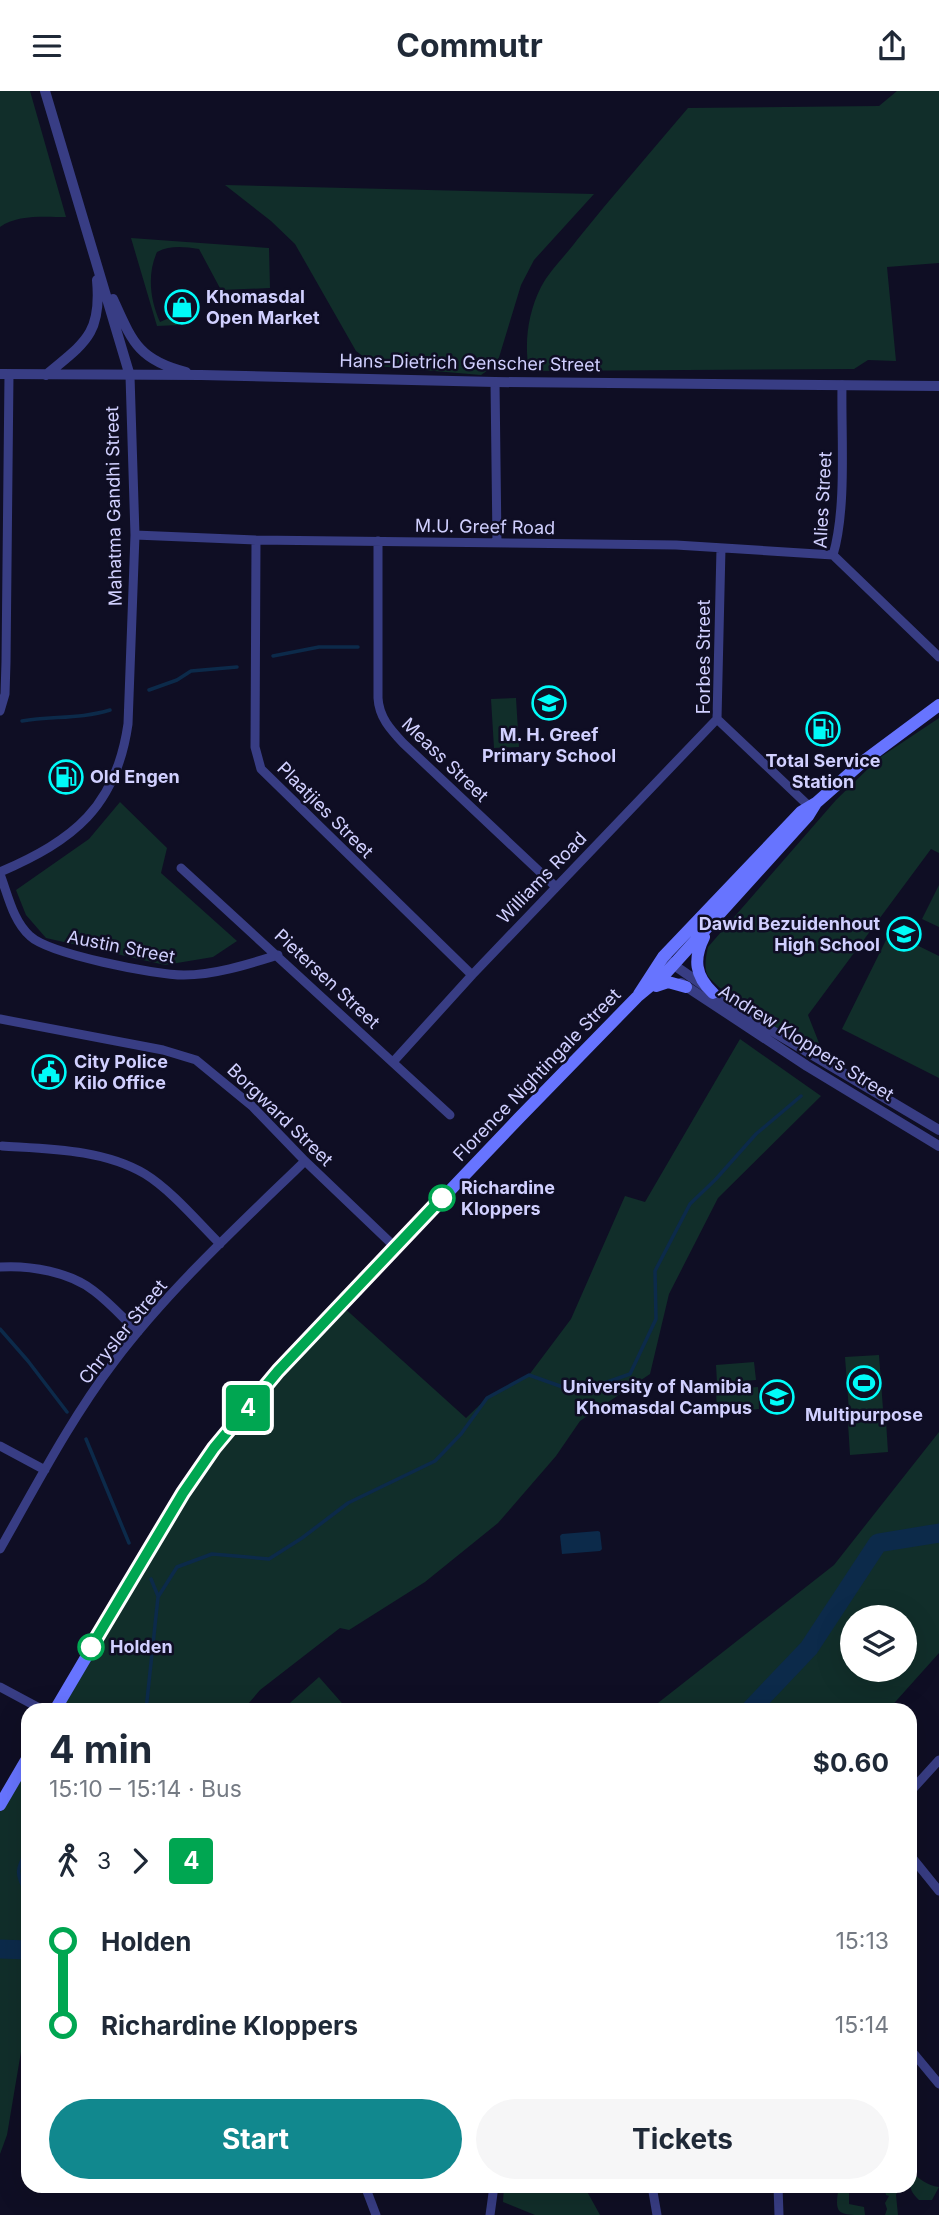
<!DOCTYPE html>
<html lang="en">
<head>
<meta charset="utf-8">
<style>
	body { margin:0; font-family:Inter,sans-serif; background:#f6f6f7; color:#1f2937; height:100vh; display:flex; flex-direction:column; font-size:26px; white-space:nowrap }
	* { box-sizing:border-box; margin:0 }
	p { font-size:23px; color:#747a83 }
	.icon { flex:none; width:38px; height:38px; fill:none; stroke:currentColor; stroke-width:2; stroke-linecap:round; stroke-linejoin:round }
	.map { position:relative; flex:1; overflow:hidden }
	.drawer { position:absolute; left:21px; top:1612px; width:896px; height:490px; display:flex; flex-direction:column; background:#fff; border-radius:21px; box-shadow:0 7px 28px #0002 }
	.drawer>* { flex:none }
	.badge { padding:0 14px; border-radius:5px; font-size:24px; line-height:46px }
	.fabs { position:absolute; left:840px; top:1514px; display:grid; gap:14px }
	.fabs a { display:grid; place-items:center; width:77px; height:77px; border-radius:50%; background:#fff; box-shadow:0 7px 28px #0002; font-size:35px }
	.map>.badge { position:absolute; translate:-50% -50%; box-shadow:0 0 0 4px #fff }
	.legs { display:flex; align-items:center; gap:10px; height:77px; padding:0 28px; font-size:23px }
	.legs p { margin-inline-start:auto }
	.head { display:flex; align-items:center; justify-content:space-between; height:119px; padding:0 28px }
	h1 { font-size:38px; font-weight:700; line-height:52px }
	.action { display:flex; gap:14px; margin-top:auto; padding:14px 28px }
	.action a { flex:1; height:80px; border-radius:42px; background:#11888e; color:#fff; font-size:28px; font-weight:700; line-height:80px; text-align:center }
	.action a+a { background:#f6f6f7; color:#1f2937 }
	ul { padding:0 28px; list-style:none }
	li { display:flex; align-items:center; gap:24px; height:84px; font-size:26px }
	li i { display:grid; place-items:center; width:10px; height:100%; margin:0 9px; background:currentColor }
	li i::after { content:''; width:18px; height:18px; margin:-9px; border:5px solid; border-radius:50%; background:#fff }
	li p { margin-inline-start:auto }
	li:first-child i { background:linear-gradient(#0000 50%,currentColor 0) }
	li:last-child i { background:linear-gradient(currentColor 50%,#0000 0) }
	header { display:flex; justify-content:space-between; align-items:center; height:91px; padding:0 28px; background:#fff; font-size:32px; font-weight:700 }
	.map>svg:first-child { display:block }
</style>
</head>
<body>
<header><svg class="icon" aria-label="menu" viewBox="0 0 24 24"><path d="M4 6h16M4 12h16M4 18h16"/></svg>Commutr<svg class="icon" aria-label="share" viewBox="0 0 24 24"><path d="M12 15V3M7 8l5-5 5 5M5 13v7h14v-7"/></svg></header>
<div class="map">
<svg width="939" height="2124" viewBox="0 0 939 2124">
	<rect width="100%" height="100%" fill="#0f0e24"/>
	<path fill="#112e2a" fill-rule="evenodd" d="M 0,0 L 30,0 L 66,126 C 46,126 17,123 0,136 Z
		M 897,0 L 939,0 L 939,172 L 887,176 L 896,270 L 868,269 L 854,278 L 529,280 C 524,251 528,222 541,196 C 550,179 566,164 577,149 C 613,104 651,61 688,17 L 879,15 Z
		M 225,94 L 594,103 L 534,169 L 521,194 L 497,273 L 481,284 L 376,275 L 356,260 L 295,153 L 271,130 Z
		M 131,147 L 269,157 L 270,197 L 221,199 L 199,158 C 184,156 171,154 157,161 C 147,183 150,209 160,231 L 176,224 L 179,234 L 157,235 Z
		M 516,607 L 519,656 L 494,657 L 491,608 Z
		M 939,627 L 939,762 L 931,758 L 808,924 L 819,952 C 815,953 807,954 803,953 C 788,948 712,896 707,883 C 704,875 706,865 708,856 L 836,709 L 879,667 Z
		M 120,711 L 167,757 L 161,782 L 237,850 L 213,866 L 165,874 L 46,847 L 26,824 L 16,799 L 89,748 Z
		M 939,794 L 939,836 L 922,828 Z
		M 890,841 L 939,865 L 939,987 L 842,938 Z
		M 740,948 L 821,1005 L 718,1107 L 669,1203 L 650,1283 L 580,1330 L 556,1365 L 498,1432 L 425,1491 L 349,1539 L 340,1537 L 260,1599 L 243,1619 L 55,1619 L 183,1402 L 341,1214 L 466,1327 L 487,1307 L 529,1284 L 571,1228 L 625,1105 L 645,1111 Z
		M 879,1264 L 883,1318 L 849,1320 L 845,1266 Z
		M 754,1271 L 756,1289 L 717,1292 L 716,1274 Z
		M 758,1296 L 759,1318 L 717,1322 L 716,1299 Z
		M 886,1330 L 888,1361 L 850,1364 L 848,1332 Z
		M 939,1341 L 939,1562 L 888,1619 L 649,1619 L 834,1474 ZM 852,1526 L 905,1526 L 905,1578 L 852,1578 Z
		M 319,1586 L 348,1619 L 282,1619 Z
		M 28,1666 L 28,1949 L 23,1949 L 7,2044 L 0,2063 L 0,1714 Z
		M 910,2080 C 919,2087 927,2095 939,2096 L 932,2109 L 919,2109 C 908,2099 910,2094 910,2080 Z
		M 504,2095 L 584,2095 L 600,2124 L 535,2124 L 503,2111 Z
		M 839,2095 L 860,2095 L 849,2099 L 849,2113 L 864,2116 L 865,2124 C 837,2124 834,2123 839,2095 Z
		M 884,2095 L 899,2095 L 896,2104 L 898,2124 L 885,2124 L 887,2118 L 885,2112 L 889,2105 L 886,2104 Z"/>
	<path fill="#0c2a4a" d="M 598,1440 L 600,1441 L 602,1458 L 600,1460 L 562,1463 L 560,1445 L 562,1443 Z"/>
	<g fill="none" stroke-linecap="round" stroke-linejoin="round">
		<path stroke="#0c2a4a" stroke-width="3.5" d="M 273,565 L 319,556 L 358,556
			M 149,599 L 177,589 L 191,580 L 237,576
			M 22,630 C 52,625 81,628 110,619
			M 0,1238 L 28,1270 L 67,1321
			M 86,1348 L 129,1452
			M 151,1488 L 158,1505
			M 146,1619 L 158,1506 L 177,1476 L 212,1463 L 269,1468 L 302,1447 L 348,1412 L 435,1370 L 461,1343 L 487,1307 L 529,1284 L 571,1299 L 596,1295 L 630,1283 L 656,1228 L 655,1180 L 690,1113 L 716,1088 L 756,1043 L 801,1005
			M 28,1755 C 15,1783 16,1780 28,1807
			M 23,1858 L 28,1836"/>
		<path stroke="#0c2a4a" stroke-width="19" d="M 750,1619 L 809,1557 L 878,1452 L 939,1442
			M 0,1858 L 28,1859"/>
		<path stroke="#383d84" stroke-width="9" d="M 495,291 L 497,452
			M 842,294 C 841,344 847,417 833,464 L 939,566
			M 135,444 L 256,449 L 676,454 L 833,464
			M 256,449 L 255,656 L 261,678 L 472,884
			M 378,450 L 378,607 C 379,626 390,638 403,652 L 556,796
			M 721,457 L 717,628 L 812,718
			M 0,620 L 5,603 L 6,571 L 9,283
			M 181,777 L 450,1024
			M 0,781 C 74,749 116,716 128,633 L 135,444 L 130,285
			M 0,783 C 8,804 13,830 30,845 C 49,863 155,884 184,884 C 215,884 249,873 278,864
			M 0,928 L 163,959 L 196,969 L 252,1015 L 305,1070 L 395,1156
			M 393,971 L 472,884 L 717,628
			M 2,1055 C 48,1058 103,1058 145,1083 C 171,1099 198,1131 220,1153
			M 0,1176 C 30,1174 70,1181 94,1200 C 110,1212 124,1228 138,1241
			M 0,1355 L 45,1379
			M 0,1458 C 36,1395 70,1329 114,1271 C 169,1198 239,1134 305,1070
			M 0,1596 L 43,1619
			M 910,1701 L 939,1669
			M 910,1764 L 939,1800
			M 910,1958 L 939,1993
			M 365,2095 L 376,2124
			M 652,2095 L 657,2124
			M 778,2095 L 779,2124
			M 490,2124 L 494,2095"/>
		<path stroke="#383d84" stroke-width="10" d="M 45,0 L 130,285
			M 113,208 C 132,250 138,269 186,281
			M 0,283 L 201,284 L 495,291 L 939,295
			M 46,284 C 84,252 102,244 97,189
			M 668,870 L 752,928 L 939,1039
			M 681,892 L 807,975 L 939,1055"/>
		<path stroke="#6774ff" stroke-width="12" d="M 704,846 C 693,868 695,885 713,902
			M 656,895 L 668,891 L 686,896
			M 639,903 L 663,866 L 801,721 L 816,712 L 865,669 L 939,614
			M 55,1619 L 183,1402 L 214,1357 L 278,1280 L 519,1027 L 637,906 L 666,882 L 808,725 L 816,712
			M 0,1714 L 28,1666"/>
	</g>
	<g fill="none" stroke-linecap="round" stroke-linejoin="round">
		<defs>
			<path id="line-1" d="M 91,1556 L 183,1402 L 214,1357 L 278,1280 L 442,1107"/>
		</defs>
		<use href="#line-1" stroke="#fff" stroke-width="16"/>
		<use href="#line-1" stroke="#00a651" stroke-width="10"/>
	</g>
	<defs>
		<symbol id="shop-ring" viewBox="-11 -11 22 22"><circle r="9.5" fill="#0f0e24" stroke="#00fbf9" stroke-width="1.5"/><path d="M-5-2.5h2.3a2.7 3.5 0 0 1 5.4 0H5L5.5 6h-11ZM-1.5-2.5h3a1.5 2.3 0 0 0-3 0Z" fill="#00fbf9"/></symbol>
		<symbol id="school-ring" viewBox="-11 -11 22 22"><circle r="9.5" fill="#0f0e24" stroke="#00fbf9" stroke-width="1.5"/><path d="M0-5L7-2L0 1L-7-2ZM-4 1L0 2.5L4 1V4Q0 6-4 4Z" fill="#00fbf9"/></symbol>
		<symbol id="fuel-ring" viewBox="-11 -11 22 22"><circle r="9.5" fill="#0f0e24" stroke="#00fbf9" stroke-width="1.5"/><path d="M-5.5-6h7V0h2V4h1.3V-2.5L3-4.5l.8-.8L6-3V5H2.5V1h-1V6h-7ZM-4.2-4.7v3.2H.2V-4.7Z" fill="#00fbf9"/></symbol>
		<symbol id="civic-ring" viewBox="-11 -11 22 22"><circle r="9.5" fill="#0f0e24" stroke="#00fbf9" stroke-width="1.5"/><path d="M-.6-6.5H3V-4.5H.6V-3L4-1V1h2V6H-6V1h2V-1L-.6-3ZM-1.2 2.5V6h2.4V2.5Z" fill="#00fbf9"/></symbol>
		<symbol id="stadium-ring" viewBox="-11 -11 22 22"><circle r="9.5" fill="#0f0e24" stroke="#00fbf9" stroke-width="1.5"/><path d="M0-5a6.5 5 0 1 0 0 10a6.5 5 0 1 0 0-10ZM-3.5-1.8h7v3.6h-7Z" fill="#00fbf9"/></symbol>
		<symbol id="university-ring" viewBox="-11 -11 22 22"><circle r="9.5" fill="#0f0e24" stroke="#00fbf9" stroke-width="1.5"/><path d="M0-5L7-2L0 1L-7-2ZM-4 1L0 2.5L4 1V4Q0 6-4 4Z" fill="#00fbf9"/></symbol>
	</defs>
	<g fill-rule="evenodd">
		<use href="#shop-ring" x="163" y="197" width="38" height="38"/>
		<use href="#school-ring" x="530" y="593" width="38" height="38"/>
		<use href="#fuel-ring" x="804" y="619" width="38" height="38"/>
		<use href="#fuel-ring" x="47" y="667" width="38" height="38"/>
		<use href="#school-ring" x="885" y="824" width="38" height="38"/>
		<use href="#civic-ring" x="30" y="962" width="38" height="38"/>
		<use href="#stadium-ring" x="845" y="1273" width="38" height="38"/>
		<use href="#university-ring" x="758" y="1287" width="38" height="38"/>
	</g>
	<g fill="#fff" stroke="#00a651" stroke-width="3.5">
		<circle cx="442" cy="1107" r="12"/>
		<circle cx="91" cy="1556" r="12"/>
	</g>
	<g text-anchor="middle" stroke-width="5" stroke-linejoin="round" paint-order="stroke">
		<g font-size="18" font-weight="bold" fill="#d1d0ff" stroke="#0f0e24" text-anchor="start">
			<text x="206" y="212">Khomasdal<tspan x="206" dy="21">Open Market</tspan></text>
			<text x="549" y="650" text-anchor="middle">M. H. Greef<tspan x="549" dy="21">Primary School</tspan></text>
			<text x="823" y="676" text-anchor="middle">Total Service<tspan x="823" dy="21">Station</tspan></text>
			<text x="90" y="692">Old Engen</text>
			<text x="880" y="839" text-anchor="end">Dawid Bezuidenhout<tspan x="880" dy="21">High School</tspan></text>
			<text x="74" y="977">City Police<tspan x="74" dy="21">Kilo Office</tspan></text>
			<text x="752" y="1302" text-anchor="end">University of Namibia<tspan x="752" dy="21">Khomasdal Campus</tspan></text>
			<text x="864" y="1330" text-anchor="middle">Multipurpose</text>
		</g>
		<g font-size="18" fill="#d1d0ff" stroke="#0f0e24">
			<text transform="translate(470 272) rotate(1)" y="6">Hans-Dietrich Genscher Street</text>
			<text transform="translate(823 409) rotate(-87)" y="6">Alies Street</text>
			<text transform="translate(114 415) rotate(-91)" y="6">Mahatma Gandhi Street</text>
			<text transform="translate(485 436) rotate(1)" y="6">M.U. Greef Road</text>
			<text transform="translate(704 566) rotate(-90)" y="6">Forbes Street</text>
			<text transform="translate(445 669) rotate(44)" y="6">Meass Street</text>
			<text transform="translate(325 719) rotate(45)" y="6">Plaatjies Street</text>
			<text transform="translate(542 787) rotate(-46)" y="6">Williams Road</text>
			<text transform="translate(121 856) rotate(11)" y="6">Austin Street</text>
			<text transform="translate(327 888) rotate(43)" y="6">Pietersen Street</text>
			<text transform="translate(806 952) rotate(32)" y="6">Andrew Kloppers Street</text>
			<text transform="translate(537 984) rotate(-46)" y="6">Florence Nightingale Street</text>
			<text transform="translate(280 1024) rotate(44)" y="6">Borgward Street</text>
			<text transform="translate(123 1241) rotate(-51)" y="6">Chrysler Street</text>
		</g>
		<g font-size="18" font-weight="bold" fill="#d1d0ff" stroke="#0f0e24" text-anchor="start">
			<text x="461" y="1103">Richardine<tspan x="461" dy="21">Kloppers</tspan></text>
			<text x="110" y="1562">Holden</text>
		</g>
	</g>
</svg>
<div class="fabs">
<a><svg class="icon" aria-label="layers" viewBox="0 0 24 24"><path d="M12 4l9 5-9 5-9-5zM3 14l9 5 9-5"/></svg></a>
</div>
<b class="badge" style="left:248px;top:1317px;background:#00a651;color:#fff">4</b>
<section class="drawer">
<div class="head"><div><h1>4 min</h1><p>15:10 – 15:14 · Bus</p></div><b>$0.60</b></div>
<div class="legs"><svg class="icon" aria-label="walk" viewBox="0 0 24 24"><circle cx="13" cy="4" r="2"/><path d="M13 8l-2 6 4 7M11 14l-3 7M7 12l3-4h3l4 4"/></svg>3<svg class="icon" aria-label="forward" viewBox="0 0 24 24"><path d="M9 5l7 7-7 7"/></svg><b class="badge" style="background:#00a651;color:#fff">4</b></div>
<ul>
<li><i style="color:#00a651"></i><b>Holden</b><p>15:13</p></li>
<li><i style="color:#00a651"></i><b>Richardine Kloppers</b><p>15:14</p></li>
</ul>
<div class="action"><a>Start</a><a>Tickets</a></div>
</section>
</div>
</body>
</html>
